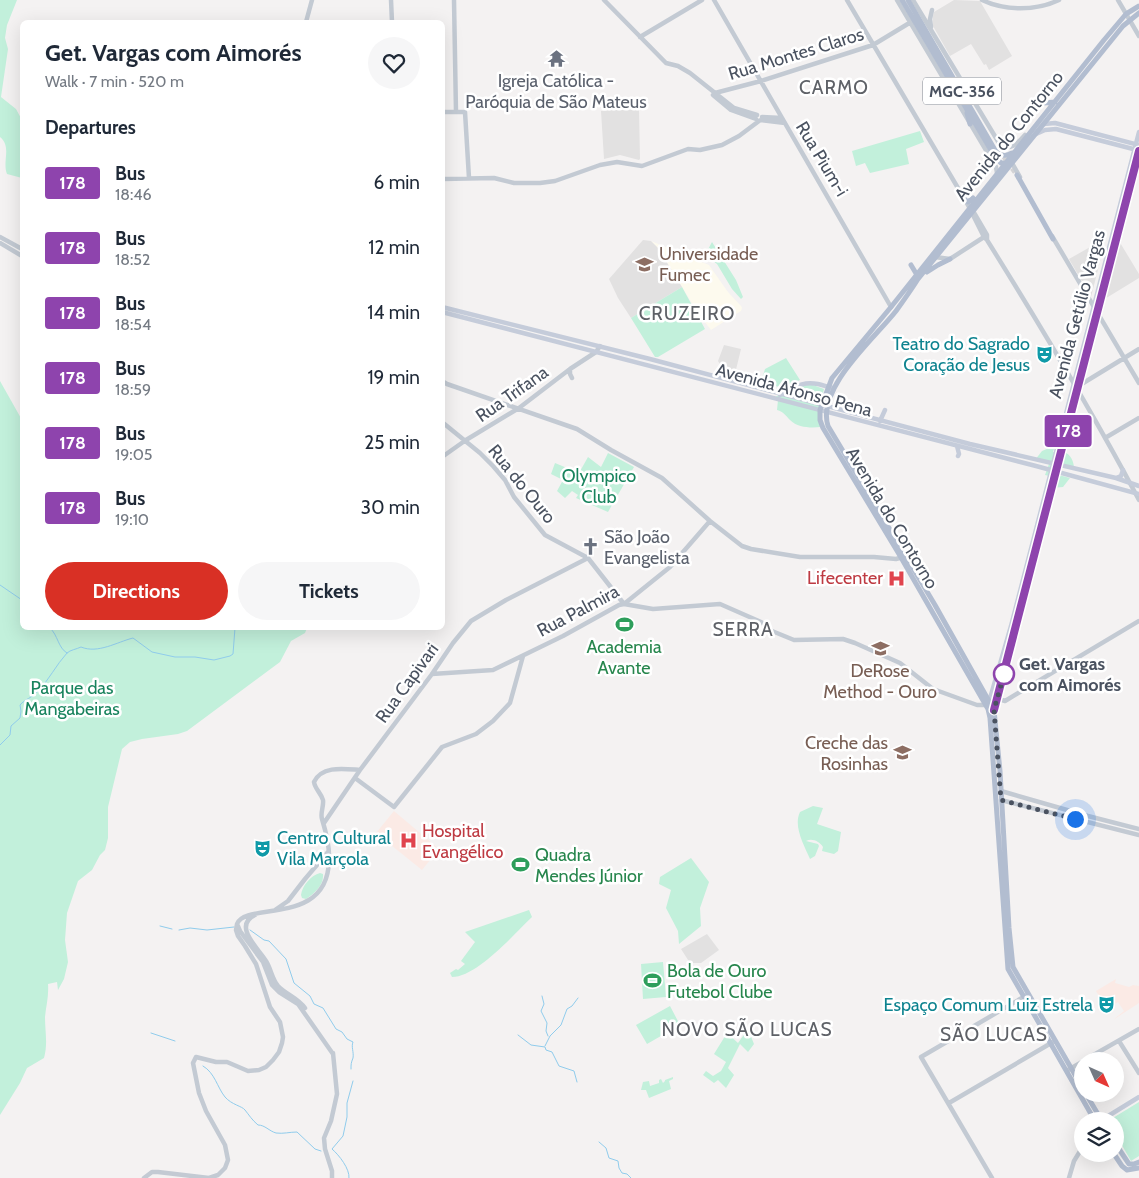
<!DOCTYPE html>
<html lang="en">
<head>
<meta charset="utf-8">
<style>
	body { margin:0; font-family:Cabin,sans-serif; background:#f6f6f7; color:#1f2937; height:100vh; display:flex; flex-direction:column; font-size:19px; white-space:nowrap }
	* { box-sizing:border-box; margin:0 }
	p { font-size:16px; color:#747a83 }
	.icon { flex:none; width:28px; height:28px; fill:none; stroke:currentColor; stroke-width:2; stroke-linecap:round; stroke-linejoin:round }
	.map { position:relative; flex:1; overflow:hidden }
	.details { position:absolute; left:20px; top:20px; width:425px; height:610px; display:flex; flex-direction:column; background:#fff; border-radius:8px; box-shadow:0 5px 20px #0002 }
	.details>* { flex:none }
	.badge { padding:0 10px; border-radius:4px; font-size:18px; line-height:32px }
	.needle { width:32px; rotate:135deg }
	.controls { position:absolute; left:1074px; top:1052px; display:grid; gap:10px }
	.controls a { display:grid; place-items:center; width:50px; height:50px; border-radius:50%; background:#fff; box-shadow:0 5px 20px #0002; font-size:25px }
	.you { position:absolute; width:25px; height:25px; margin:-12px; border:4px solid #fff; border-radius:50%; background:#1a73e8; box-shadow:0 0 0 8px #1a73e833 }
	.map>.badge { position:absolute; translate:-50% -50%; box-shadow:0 0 0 2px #fff }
	h2 { padding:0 25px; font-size:19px; line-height:45px }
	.round { display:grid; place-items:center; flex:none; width:52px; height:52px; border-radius:26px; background:#f6f6f7 }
	.head { display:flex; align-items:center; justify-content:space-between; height:85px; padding:0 25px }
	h1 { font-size:24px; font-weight:700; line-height:38px }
	.button { display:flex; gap:10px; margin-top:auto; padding:10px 25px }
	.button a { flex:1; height:58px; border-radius:30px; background:#d93025; color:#fff; font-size:20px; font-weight:700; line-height:58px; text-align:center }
	.button a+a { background:#f6f6f7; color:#1f2937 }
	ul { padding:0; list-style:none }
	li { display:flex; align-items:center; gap:15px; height:65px; padding:0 25px }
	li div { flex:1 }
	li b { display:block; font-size:19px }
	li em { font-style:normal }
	li .badge { min-width:55px; font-weight:700; text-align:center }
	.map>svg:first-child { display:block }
</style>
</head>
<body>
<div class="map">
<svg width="1139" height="1178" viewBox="0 0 1139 1178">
	<rect width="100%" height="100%" fill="#f4f2f2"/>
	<path fill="#fdfaee" d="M 651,241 L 709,265 L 728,292 L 741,306 L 742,308 L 741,311 L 711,330 L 698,313 L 658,248 Z"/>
	<path fill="#e2e1e1" d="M 954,0 L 980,1 L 1012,56 L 989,70 L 986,64 L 984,65 L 971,44 L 950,56 L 933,26 L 933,16 L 934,12 Z
		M 630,109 L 639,110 L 640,159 L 639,160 L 620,155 L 604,159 L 601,111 Z
		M 1106,238 L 1091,297 L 1069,259 Z
		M 643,240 L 651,241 L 658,248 L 682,287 L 631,318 L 618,298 L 609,279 Z
		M 1119,241 L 1139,274 L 1139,278 L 1103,300 Z
		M 724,345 L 741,349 L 733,382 L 730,381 L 718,361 Z
		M 707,934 L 719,950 L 701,963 L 690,963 L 681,949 Z"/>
	<path fill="#fbeae5" d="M 394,811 L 439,849 L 422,870 L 376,833 Z
		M 1116,979 L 1115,983 L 1129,987 L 1133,985 L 1139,986 L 1139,1003 L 1113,1020 L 1124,1011 L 1118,1002 L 1112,1006 L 1108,1000 L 1103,1003 L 1096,991 Z"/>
	<path fill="#c2f0db" d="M 0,0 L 17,0 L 7,25 L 5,38 L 8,49 L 1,97 L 16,109 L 22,120 L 22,178 L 7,174 C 2,161 12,147 0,137 Z
		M 920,131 L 924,142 L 906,149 L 909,164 L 870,173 L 865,163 L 856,166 L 852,151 Z
		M 712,242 L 736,280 L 743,297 L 741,299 L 732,289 L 717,264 L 705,255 Z
		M 682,287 L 705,329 L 658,357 L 655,357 L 631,318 Z
		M 786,358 L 800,380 L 783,388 L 761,382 L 765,369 Z
		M 0,381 L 22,420 L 22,628 L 307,628 L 305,633 L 291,641 L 280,662 L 187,731 L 178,734 L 142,739 L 130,742 L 122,749 L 108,807 L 108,838 L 105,850 L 100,855 L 92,870 L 78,881 L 67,913 L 65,940 L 68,962 L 64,979 L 58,990 L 57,982 L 48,984 C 49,996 46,1006 45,1017 C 45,1031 48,1044 44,1058 L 27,1068 L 20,1083 L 0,1115 Z
		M 810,384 L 824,389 L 818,412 L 821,427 C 811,428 798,428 790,420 C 785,415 784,412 777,410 L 778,400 L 771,399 L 799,385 Z
		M 1049,448 L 1054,449 L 1053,452 L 1059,453 L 1060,450 C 1069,453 1073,458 1074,467 L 1062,467 L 1059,475 L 1070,478 L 1063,487 L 1051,488 L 1054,477 L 1045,475 L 1049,464 L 1035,460 L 1042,451 Z
		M 608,453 L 634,467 L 608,512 L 576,498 L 578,495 L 572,491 L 565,498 L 557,491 L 563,480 L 551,474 L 555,463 L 579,473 L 588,457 L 601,467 Z
		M 813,806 L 823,808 L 817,824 L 841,832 L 838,851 L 834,854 L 822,851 L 823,847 C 819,841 812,838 806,841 L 818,844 L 819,846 L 815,856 L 810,859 C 804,845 793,826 800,812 Z
		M 691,858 L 709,882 L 700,908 L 701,926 L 679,944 L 678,931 L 666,908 L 671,890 L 659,884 L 660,877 Z
		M 320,873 L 323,874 C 324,885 315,893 306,899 L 302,898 L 301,895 C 302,886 311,875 320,873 Z
		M 529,910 L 532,917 C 515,933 477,977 452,977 L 450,973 L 456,969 L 458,970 L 465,964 L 461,961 L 475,942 L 465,932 Z
		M 663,962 L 666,997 L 643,999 L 641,964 Z
		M 670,1006 L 680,1025 L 647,1044 L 636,1025 Z
		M 748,1029 L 754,1044 L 748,1052 L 740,1044 L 728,1068 L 734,1075 L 726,1088 L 718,1080 L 714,1083 L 703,1075 L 706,1071 L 713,1076 L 721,1071 L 726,1062 L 714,1054 L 727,1033 L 738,1043 Z
		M 673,1077 L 673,1079 L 669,1081 L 671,1089 L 649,1098 L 646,1090 L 641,1090 L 643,1082 L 649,1081 L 650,1086 L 659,1083 L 659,1080 L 661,1079 L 663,1083 L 665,1081 L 665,1080 Z
		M 1139,1102 L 1139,1156 L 1131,1161 L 1115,1133 L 1115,1121 L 1108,1121 Z"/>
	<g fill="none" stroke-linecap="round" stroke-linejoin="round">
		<path stroke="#90ccec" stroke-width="1" d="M 0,585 L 22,600
			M 50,628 C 58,635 58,648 67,653
			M 0,745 L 10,735 L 11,726 L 20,718 L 21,711 L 20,705 C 25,699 32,698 38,691 C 49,680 56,665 67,653 C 70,650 77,649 81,647 C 98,654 117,642 133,638 L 152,652 L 175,657 L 195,657 L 214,660 L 230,656 L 233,654 L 235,628
			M 160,926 L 172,929
			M 179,930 L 190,928 L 207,930 L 234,927
			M 250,930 L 264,940 L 269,941 L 286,959 L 294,983 L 310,996 L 314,1004 L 323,1008 L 336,1029 L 342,1032 L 347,1039 L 353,1042 C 351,1047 354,1052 353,1058 C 351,1063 351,1064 351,1069
			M 542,996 L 544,1004 L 541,1011 L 547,1023 L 546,1031 L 548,1036
			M 151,1033 L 175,1041
			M 518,1035 L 531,1045 L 545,1047 L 546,1050 L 552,1052 L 559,1066 L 574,1071 L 577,1082
			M 545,1046 L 550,1036 L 561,1025 L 567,1009 L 572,1006 L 578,998
			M 203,1066 C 215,1073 217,1087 225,1097 C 232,1105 242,1106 245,1110 C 249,1115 252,1120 258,1125 C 265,1125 269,1131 276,1133 C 283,1134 290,1132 297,1132 L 315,1149 L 321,1151
			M 599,1142 L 606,1148 L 609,1158 L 618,1161 L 619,1168 L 622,1173 L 627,1174 L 631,1178
			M 349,1178 C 350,1169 339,1155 332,1149 L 343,1136 L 347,1117 L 347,1103 L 353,1081"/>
		<path stroke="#d2d2d5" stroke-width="5" stroke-dasharray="5 2.5" stroke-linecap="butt" d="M 999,150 L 1017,175"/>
		<path stroke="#c3cad3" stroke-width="4.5" d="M 391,0 L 392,22
			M 454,0 L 456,112
			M 604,0 L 666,63 L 678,66 L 690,73 L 734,108 L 757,115
			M 714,0 L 891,307
			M 847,0 L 968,205 L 984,237 L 987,240 C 1040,325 1092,411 1139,500
			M 897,0 L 996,167 L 997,173
			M 913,0 L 999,143 C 1009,153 1018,143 1025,135
			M 982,0 C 1005,11 1036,11 1059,0
			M 1118,0 L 1139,36
			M 306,22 L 312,0
			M 931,27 L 930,19 L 932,10
			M 640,37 L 702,0
			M 715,93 L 761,81 L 873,45 L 911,22
			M 713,95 L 731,110 L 756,119
			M 442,112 L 465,112 L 469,178
			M 762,117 L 782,118
			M 761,120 L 785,123
			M 1012,163 L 1020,177
			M 442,179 L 494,178 L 514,183 L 540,183 L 555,181 L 600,165 L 617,162 L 642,166 L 688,149 L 700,150 L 722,145 L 739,136 L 759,121
			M 973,211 L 987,235 L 987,240
			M 1052,236 L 1139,383
			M 0,237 L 22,249
			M 0,243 L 22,256
			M 935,257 L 950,259 L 984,237
			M 570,369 L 570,374 L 572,378
			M 442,381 L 447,384 L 577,429 L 611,450 L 662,478 L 710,521 L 742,546 L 751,549 L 800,557 L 874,557 L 896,559 L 903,557
			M 1075,384 L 1080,385 L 1139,349
			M 442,422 L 480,453 L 493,466 L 505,480 L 514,497 L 545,535 L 588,558 L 624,604 L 653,609 L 720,604 L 761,622 L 772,631 L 794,640 L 843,639 L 855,643 L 900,663 L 933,689 L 977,705 L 986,705
			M 1105,438 L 1139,418
			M 442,457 L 466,440 L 519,408 L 570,369 L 596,352 L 600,346
			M 432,674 L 493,670 L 563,636 L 619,605 L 624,604 L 670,567 L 710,521
			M 998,697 L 1002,700 L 1005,701 L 1139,621
			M 355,778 L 394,807 L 442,747 L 476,734 L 493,721 L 510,703 L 523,656
			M 1001,791 L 1088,816 L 1139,829
			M 1001,800 L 1139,835
			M 324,823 L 360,770 L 432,674 L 453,643 L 471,621 L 506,600 L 588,558
			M 275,910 L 288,901 L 305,879 L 328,852
			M 255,915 C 232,926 259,949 266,961 C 271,969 272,979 278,986 C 287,995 298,998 305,1008
			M 1119,1041 L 1139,1073
			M 333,1054 L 298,1004 L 279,992 L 272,985 L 263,962 L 240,931 L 237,924 C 246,901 327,927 329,861 C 330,846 326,832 322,819 C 320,813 324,806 323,800 C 321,793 315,789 314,782 C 322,765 345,769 360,770
			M 1083,1061 L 1139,1029
			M 1068,1070 L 1082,1062
			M 949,1103 L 1053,1042
			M 144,1178 L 152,1172 L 158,1172 L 209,1178 L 218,1175 L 225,1168 L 228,1160 L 225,1145 L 206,1111 L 199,1093 L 193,1063 L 196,1057 L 216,1062 L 227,1062 L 248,1071 L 259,1070 L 266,1067 L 273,1060 L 279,1052 L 282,1043 L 283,1037 L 280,1022 L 270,1007 L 256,964 L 245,946 L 238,936 L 236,930 L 237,924
			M 332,1178 L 332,1171 L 325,1149 L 324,1138 L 331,1121 L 337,1094 L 333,1053
			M 992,1178 L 921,1057 L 1027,995
			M 1069,1178 L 1074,1161 L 1082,1148"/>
		<path stroke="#c5ccda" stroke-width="4.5" d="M 1044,124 L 1055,123 L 1139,145
			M 1036,134 L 1045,130 L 1056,129 L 1137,150
			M 442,307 L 650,359 L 970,444 L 1116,478 L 1139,486
			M 442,312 L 1036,466 L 1139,494
			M 780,395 C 795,388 800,381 818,384 C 824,385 828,388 834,388
			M 880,421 L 885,410
			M 957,446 L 959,454 L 958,456
			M 1116,478 L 1121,476 L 1123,470
			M 989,702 L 1011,626 L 1139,132
			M 994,710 L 1139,151
			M 1100,1121 L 1139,1097"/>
		<path stroke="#b2bdd0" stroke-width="5" d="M 902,0 L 995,157 L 1001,163 L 1008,163
			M 908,0 L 995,150 C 1000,156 1005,157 1012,153
			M 1044,103 L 1055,102
			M 967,113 L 970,124
			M 1017,175 L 1053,239
			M 964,199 L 968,202 L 973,198
			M 911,265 L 917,275
			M 927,272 L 938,265 L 950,259
			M 1082,1087 L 1013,967 L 1009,928 L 1000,771 L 994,710 L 935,605 L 828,426 C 816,388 875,338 896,311 C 904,300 911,290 918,279 L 1123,26 L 1139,13
			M 1086,1094 L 1102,1121
			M 1095,1121 L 1008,969 L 990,718 L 988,709 L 899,554 L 823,428 L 820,420 L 820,410 L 832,378 L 891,307 L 1104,40 L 1126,14 L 1139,6
			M 1115,1143 L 1129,1164 L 1134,1164 L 1139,1162
			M 1114,1154 L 1122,1166 L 1127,1170 L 1139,1168"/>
	</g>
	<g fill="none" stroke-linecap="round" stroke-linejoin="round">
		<defs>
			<path id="line" d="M 994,710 L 1139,151"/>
		</defs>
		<use href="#line" stroke="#fff" stroke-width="11"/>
		<use href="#line" stroke="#8e44ad" stroke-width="8"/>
		<path stroke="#4a5260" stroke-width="5" stroke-dasharray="0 9" d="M 1004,674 L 1006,667 L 994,710 L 1001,800 L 1075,819"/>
	</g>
	<defs>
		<symbol id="temple-bare" viewBox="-9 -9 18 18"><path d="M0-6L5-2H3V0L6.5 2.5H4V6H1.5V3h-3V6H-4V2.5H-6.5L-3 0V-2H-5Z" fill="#6b7280" stroke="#fff" stroke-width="2.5" paint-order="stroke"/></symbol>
		<symbol id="university-bare" viewBox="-9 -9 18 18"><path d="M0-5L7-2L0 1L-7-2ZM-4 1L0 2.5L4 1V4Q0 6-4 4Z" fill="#8d6e63" stroke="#fff" stroke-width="2.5" paint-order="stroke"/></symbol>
		<symbol id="theatre-bare" viewBox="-9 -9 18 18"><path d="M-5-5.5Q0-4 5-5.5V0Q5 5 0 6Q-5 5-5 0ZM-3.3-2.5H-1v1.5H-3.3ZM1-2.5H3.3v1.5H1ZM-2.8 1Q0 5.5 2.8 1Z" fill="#0f9aa8" stroke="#fff" stroke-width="2.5" paint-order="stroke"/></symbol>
		<symbol id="church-bare" viewBox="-9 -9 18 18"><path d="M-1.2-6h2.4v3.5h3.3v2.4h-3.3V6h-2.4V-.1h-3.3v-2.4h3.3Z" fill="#6b7280" stroke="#fff" stroke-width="2.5" paint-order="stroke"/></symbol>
		<symbol id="hospital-bare" viewBox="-9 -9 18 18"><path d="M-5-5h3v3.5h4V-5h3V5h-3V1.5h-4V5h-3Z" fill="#e0444e" stroke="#fff" stroke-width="2.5" paint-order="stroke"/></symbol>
		<symbol id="stadium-bare" viewBox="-9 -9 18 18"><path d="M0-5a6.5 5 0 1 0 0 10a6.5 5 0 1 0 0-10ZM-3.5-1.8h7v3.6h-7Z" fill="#2e9e5b" stroke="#fff" stroke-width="2.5" paint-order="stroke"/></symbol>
	</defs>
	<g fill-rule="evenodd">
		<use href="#temple-bare" x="544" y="46" width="25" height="25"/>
		<use href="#university-bare" x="632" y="252" width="25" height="25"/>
		<use href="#theatre-bare" x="1032" y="342" width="25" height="25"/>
		<use href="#church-bare" x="578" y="534" width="25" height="25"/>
		<use href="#hospital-bare" x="884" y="566" width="25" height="25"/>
		<use href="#stadium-bare" x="612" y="612" width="25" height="25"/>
		<use href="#university-bare" x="868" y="636" width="25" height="25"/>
		<use href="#university-bare" x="890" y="740" width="25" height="25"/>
		<use href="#hospital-bare" x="396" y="828" width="25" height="25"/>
		<use href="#theatre-bare" x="250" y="836" width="25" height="25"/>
		<use href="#stadium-bare" x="508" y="852" width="25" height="25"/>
		<use href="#stadium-bare" x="640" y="968" width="25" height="25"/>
		<use href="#theatre-bare" x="1094" y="992" width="25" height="25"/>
	</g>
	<circle fill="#fff" stroke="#8e44ad" stroke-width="2.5" cx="1004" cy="674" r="10"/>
	<g text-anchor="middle" stroke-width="5" stroke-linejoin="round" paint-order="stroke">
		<rect fill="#fff" stroke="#808690" stroke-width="1" x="923" y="77.5" width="78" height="27" rx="4"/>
		<g font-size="16" font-weight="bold" fill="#4a5260">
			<text x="962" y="97">MGC-356</text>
		</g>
		<g font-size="18" fill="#4a5260" stroke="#fff">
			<text transform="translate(796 54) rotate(-17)" y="6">Rua Montes Claros</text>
			<text transform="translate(1009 136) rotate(-51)" y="6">Avenida do Contorno</text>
			<text transform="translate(822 159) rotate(59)" y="6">Rua Pium-i</text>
			<text transform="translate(1077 314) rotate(-75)" y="6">Avenida Getúlio Vargas</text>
			<text transform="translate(794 390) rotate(15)" y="6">Avenida Afonso Pena</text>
			<text transform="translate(512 394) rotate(-35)" y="6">Rua Trifana</text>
			<text transform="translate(522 484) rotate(51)" y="6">Rua do Ouro</text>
			<text transform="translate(892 518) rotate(59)" y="6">Avenida do Contorno</text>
			<text transform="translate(578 611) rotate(-28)" y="6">Rua Palmira</text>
			<text transform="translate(407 683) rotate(-54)" y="6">Rua Capivari</text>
		</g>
		<g font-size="18" fill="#5b616d" stroke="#fff">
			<text x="556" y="87">Igreja Católica -<tspan x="556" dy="21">Paróquia de São Mateus</tspan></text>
			<text x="604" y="543" text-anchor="start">São João<tspan x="604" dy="21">Evangelista</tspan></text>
		</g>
		<g font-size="18" fill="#785e54" stroke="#fff" text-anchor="start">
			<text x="659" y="260">Universidade<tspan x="659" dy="21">Fumec</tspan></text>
			<text x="880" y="677" text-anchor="middle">DeRose<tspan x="880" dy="21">Method - Ouro</tspan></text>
			<text x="888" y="749" text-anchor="end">Creche das<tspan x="888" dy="21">Rosinhas</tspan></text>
		</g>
		<g font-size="18" fill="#0d838f" stroke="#fff" text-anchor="end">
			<text x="1030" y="350">Teatro do Sagrado<tspan x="1030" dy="21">Coração de Jesus</tspan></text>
			<text x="277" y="844" text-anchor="start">Centro Cultural<tspan x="277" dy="21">Vila Marçola</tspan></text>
			<text x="1093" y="1011">Espaço Comum Luiz Estrela</text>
		</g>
		<g font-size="18" fill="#18835d" stroke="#fff">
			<text x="599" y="482">Olympico<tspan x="599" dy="21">Club</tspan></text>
			<text x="72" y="694">Parque das<tspan x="72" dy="21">Mangabeiras</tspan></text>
		</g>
		<g font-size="18" fill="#be3a42" stroke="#fff" text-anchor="end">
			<text x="883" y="584">Lifecenter</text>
			<text x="422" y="837" text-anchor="start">Hospital<tspan x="422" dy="21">Evangélico</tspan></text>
		</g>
		<g font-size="18" fill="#27864d" stroke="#fff" text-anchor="start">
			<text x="624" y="653" text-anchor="middle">Academia<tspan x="624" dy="21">Avante</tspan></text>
			<text x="535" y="861">Quadra<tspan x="535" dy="21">Mendes Júnior</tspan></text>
			<text x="667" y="977">Bola de Ouro<tspan x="667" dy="21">Futebol Clube</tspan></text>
		</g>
		<g font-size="18" font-weight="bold" fill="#4a5260" stroke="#fff" text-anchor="start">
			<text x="1019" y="670">Get. Vargas<tspan x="1019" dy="21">com Aimorés</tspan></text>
		</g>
		<g font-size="19" letter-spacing="1" fill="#5e6167" stroke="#fff">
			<text x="834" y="94">CARMO</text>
			<text x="687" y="320">CRUZEIRO</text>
			<text x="743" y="636">SERRA</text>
			<text x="747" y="1036">NOVO SÃO LUCAS</text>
			<text x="994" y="1041">SÃO LUCAS</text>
		</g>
	</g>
</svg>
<div class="controls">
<a><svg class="needle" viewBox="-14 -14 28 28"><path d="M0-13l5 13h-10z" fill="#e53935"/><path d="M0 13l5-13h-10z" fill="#747a83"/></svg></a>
<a><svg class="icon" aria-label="layers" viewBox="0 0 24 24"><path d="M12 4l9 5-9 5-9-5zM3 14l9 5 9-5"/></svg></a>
</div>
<div class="you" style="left:1075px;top:819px"></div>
<b class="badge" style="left:1068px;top:431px;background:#8e44ad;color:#fff">178</b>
<section class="details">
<div class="head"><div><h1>Get. Vargas com Aimorés</h1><p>Walk · 7 min · 520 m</p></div><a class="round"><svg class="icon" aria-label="heart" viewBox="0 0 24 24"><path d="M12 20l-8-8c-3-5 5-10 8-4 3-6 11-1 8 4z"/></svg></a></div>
<h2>Departures</h2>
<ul>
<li><span class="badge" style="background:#8e44ad;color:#fff">178</span><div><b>Bus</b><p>18:46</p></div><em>6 min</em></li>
<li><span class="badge" style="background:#8e44ad;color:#fff">178</span><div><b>Bus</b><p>18:52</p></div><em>12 min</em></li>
<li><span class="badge" style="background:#8e44ad;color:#fff">178</span><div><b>Bus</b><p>18:54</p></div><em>14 min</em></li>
<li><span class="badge" style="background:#8e44ad;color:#fff">178</span><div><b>Bus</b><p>18:59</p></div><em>19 min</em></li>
<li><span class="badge" style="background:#8e44ad;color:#fff">178</span><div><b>Bus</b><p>19:05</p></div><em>25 min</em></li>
<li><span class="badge" style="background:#8e44ad;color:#fff">178</span><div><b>Bus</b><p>19:10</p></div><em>30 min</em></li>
</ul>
<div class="button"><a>Directions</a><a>Tickets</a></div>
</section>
</div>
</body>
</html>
